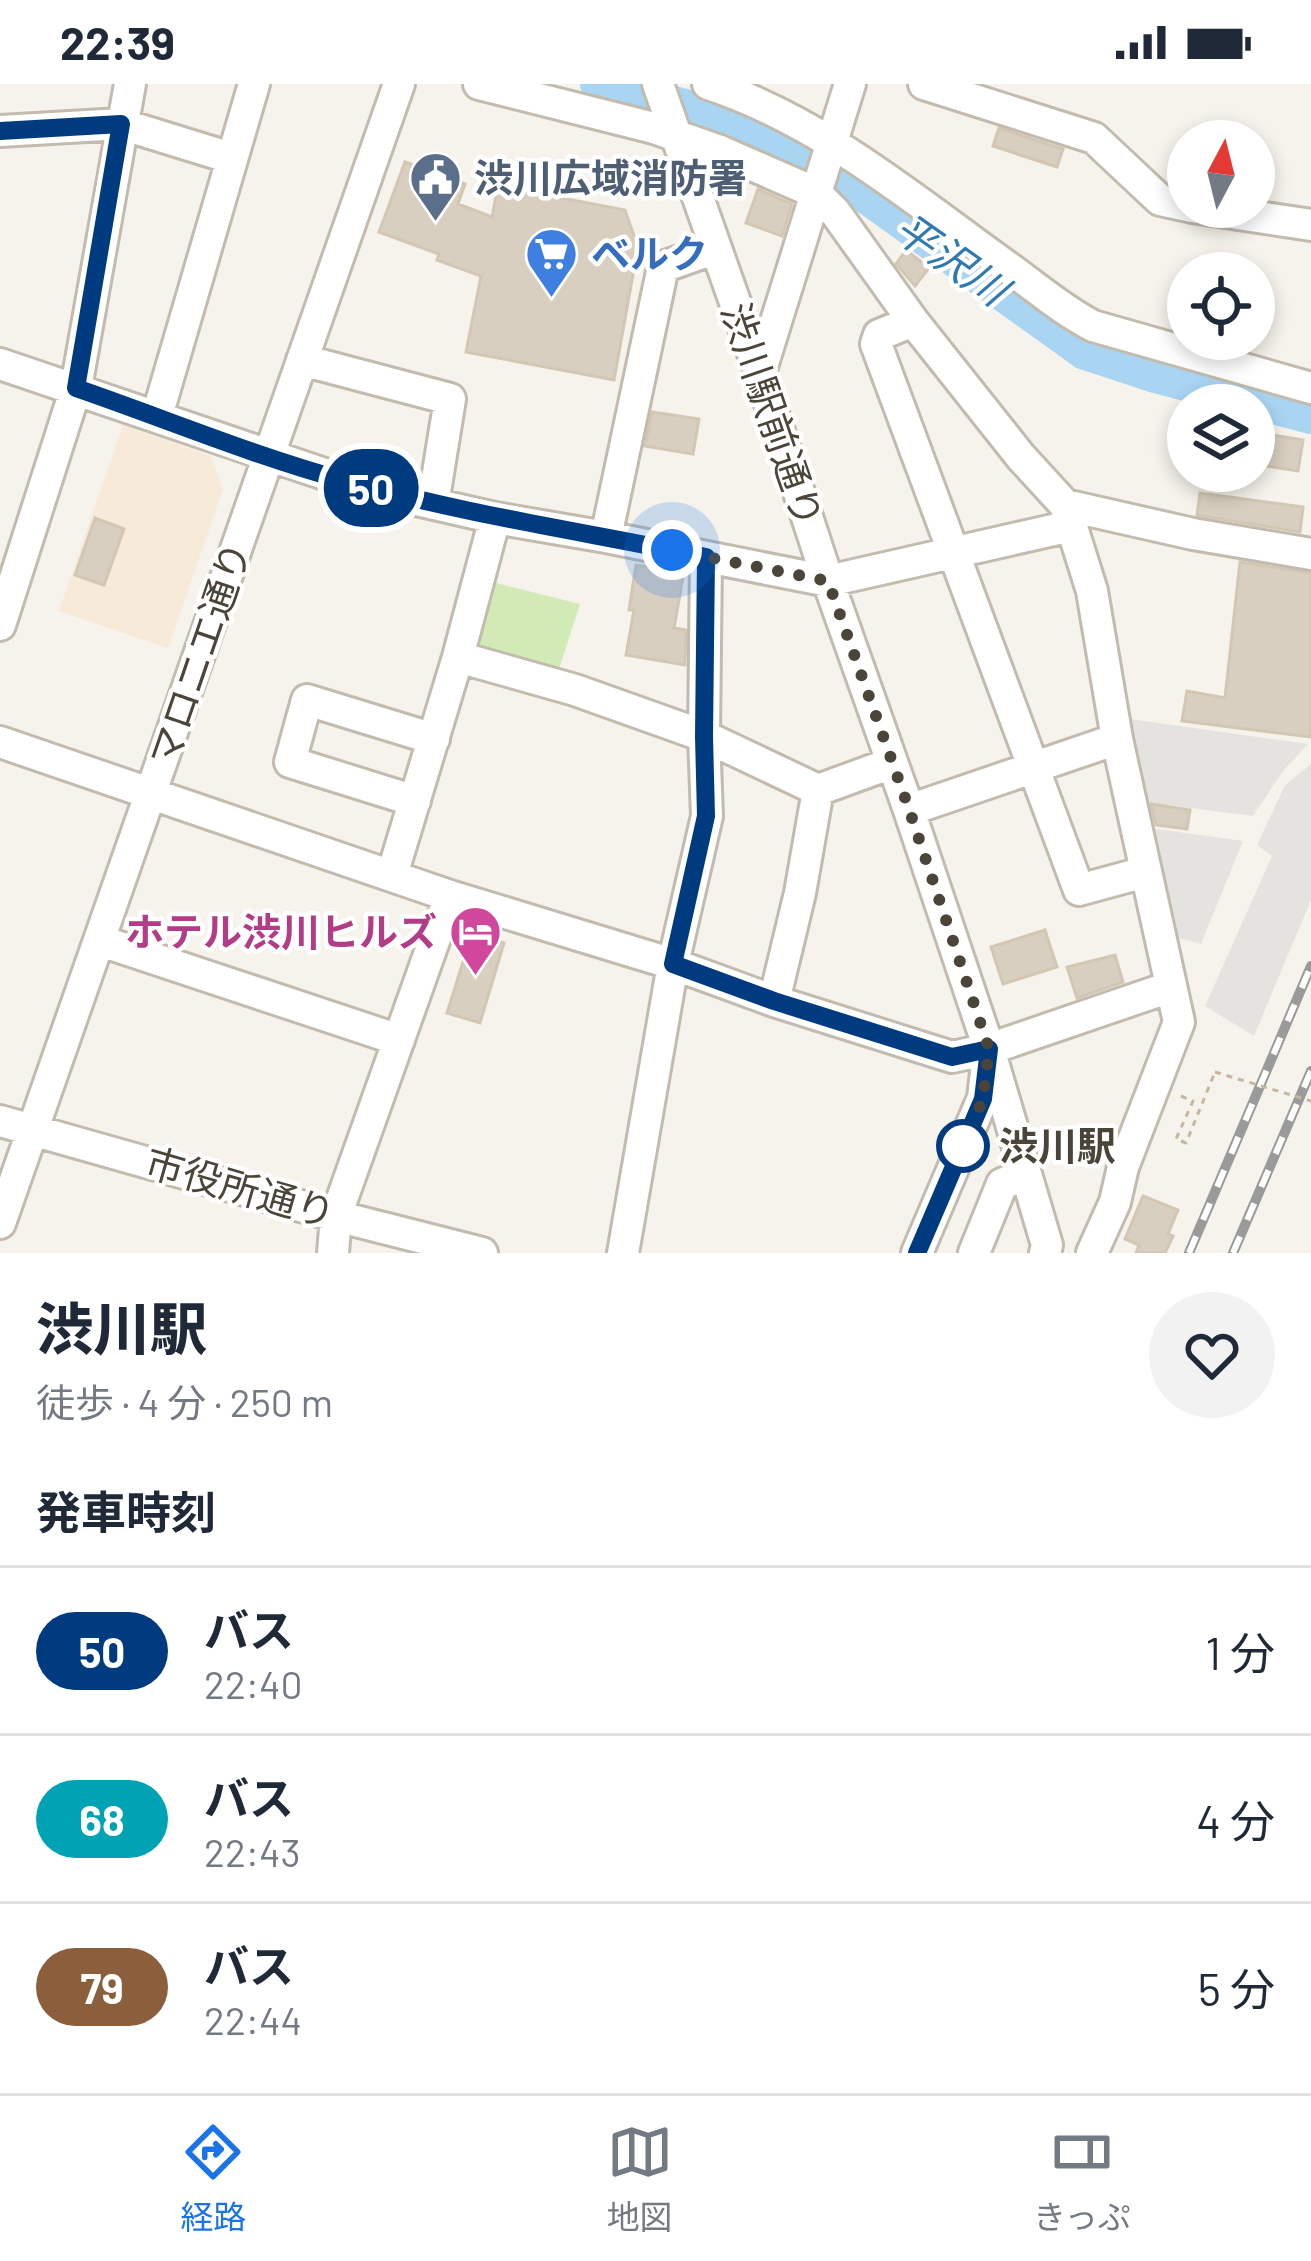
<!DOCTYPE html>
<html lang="ja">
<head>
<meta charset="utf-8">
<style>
	body { margin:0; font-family:Barlow,"Noto Sans JP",sans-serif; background:#f2f2f3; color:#1f2937; height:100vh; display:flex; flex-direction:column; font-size:45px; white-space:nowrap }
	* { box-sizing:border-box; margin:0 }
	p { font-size:39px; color:#747a83 }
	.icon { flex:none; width:66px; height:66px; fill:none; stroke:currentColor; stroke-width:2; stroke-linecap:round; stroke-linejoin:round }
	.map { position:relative; height:1169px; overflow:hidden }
	.panel { display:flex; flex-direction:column; background:#fff; flex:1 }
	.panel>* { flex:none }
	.badge { padding:0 24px; border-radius:39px; font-size:42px; line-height:78px }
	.needle { width:78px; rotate:7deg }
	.fabs { position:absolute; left:1167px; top:36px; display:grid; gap:24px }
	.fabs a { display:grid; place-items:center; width:108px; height:108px; border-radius:50%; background:#fff; box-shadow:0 6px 18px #0003; font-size:60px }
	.you { position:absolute; width:60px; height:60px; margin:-30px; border:9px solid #fff; border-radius:50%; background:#1a73e8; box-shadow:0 0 0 18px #1a73e833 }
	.map>.badge { position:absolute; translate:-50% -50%; box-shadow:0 0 0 6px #fff }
	h2 { padding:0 36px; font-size:45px; line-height:108px }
	.round { display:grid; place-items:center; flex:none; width:126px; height:126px; border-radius:63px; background:#f2f2f3 }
	.headline { display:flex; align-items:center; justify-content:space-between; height:204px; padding:0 36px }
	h1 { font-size:57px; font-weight:800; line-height:90px }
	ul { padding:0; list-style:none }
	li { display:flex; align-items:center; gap:36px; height:168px; padding:0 36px; border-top:3px solid #e0e1e3 }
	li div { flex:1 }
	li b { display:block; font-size:45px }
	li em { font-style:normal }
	li .badge { min-width:132px; font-weight:700; text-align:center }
	.status { display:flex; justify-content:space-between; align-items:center; height:84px; padding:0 60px; background:#fff; direction:ltr }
	.status svg { height:33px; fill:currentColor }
	.tabs { display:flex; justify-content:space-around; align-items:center; height:168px; border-top:3px solid #e0e1e3; background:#fff; font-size:33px; color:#747a83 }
	.tabs a { display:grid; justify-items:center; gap:6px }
	.tabs .on { color:#1a73e8 }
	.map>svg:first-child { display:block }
</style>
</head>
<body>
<div class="status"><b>22:39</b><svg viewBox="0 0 49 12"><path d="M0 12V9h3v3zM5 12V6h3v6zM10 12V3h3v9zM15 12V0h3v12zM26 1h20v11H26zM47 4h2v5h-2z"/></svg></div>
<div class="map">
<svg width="1311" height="1169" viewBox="0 0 1311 1169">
	<rect width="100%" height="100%" fill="#f6f3ec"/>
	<path fill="#f7ead8" d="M 123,341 L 210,372 L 223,405 L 168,564 L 59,527 Z"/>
	<path fill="#d2eab5" d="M 488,497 L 580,520 L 556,594 L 477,569 L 473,554 Z"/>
	<path fill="#e5e3e0" d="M 1130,635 L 1308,660 L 1283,687 L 1253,732 L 1144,718 Z
		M 1311,680 L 1311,816 L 1254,952 L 1205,922 L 1272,772 L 1257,761 L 1285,701 Z
		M 1150,744 L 1243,757 L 1201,860 L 1172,852 Z"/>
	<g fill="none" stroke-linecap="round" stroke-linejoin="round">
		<path stroke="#a9d4f2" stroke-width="36" d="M 598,0 L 700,27 L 804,73 L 854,103 L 1085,268 L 1152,290 L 1311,332"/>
	</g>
	<path fill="#d8cfc1" stroke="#d3c7b4" stroke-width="3" d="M 999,44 L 1063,65 L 1057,83 L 993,62 Z
		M 405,78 L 465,100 L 458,120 L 492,133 L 498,102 L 625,126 L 638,163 L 614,296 L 466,268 L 481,192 L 437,176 L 439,170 L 379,148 Z
		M 758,105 L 792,120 L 782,152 L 746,139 Z
		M 906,166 L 929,184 L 915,202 L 896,180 Z
		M 652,328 L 699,335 L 693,370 L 645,362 Z
		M 1254,348 L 1303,356 L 1298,387 L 1254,380 Z
		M 1200,409 L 1303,423 L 1300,448 L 1197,431 Z
		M 95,434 L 124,445 L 104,501 L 75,491 Z
		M 1240,478 L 1311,489 L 1311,653 L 1182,637 L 1187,607 L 1225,614 Z
		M 636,481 L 684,488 L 674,544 L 686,546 L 685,581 L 626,571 L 634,526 L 629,526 Z
		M 1151,720 L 1190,726 L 1187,745 L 1156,741 Z
		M 1045,846 L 1057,883 L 1003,900 L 991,863 Z
		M 472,849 L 504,859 L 480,939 L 447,929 Z
		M 1115,871 L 1123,898 L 1077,914 L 1067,883 Z
		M 1143,1112 L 1178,1126 L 1168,1150 L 1173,1152 L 1165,1169 L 1136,1169 L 1139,1161 L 1125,1155 Z"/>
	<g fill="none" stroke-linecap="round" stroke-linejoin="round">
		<defs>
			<path id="minor" d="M 479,0 L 654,44 L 720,67 L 816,109 L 835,128 L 913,237 L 1021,373 L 1065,421 L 1092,507 L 1117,655 L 1179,938 L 1123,1083 L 1115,1118 L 1092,1169
				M 658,0 L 760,289 L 828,497 L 909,726 L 989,965 L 1047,1161 L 1045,1169
				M 708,0 C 821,37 914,116 1009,184 C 1037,204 1062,226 1093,242 L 1311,304
				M 924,0 L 1094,54 L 1160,116 L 1188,122
				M 0,47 L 121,40 L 231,74
				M 1192,123 L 1311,141
				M 913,237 L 879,251 L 876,260 L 1079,806 L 1145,788
				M 302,276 L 450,315 L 433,420
				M 0,280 L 339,395 L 403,413 L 495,434 L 606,453 L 828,497 L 1071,442
				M 760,289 L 850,0
				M 157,332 L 254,0
				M 1065,421 L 1193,450 L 1311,470
				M 606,453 L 663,183 L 716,164
				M 0,541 L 76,304 L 130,0
				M 458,573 L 575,606 L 704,652 L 818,706 L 800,809 L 774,917
				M 0,658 L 450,812 L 673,880 L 774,917 L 952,973 L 989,965 L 1170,903
				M 818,706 L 892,679
				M 415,717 L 290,678 L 307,616 L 434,655
				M 909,726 L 1117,655
				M 392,791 L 458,573 L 495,434
				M 101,857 L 399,956
				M 0,1037 L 336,1132 L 482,1169
				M 0,1139 L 399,0
				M 333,1169 L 336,1132 L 450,812
				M 623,1169 L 673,880 L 707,732 L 704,652 L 706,473
				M 917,1169 L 983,1014 L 987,979
				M 974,1169 L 1002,1100 L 1024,1091"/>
		</defs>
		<use href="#minor" stroke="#c2bbae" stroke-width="36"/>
		<path stroke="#c4b79f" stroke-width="3" stroke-dasharray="6 6" stroke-linecap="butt" d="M 1181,1012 L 1193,1017 L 1176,1055 L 1186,1059 L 1215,988"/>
		<use href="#minor" stroke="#fff" stroke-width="30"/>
		<defs>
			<path id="rail" d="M 1189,1169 L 1311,882
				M 1233,1169 L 1311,987"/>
		</defs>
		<use href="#rail" stroke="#9a9a9a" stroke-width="10"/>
		<use href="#rail" stroke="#fff" stroke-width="6" stroke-dasharray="18" stroke-linecap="butt"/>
		<path stroke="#c4b79f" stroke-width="3" stroke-dasharray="6 6" stroke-linecap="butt" d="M 1215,988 L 1311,1017"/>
	</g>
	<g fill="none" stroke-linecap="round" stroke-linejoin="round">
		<defs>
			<path id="line" d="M 0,47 L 121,40 L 76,304 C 166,335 254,372 346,397 C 464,430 585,448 706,473 L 704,652 L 706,732 L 673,880 L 774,917 L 952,973 L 989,965 L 983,1015 L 917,1169"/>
		</defs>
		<use href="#line" stroke="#fff" stroke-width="27"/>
		<use href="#line" stroke="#003b80" stroke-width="18"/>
		<path stroke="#4b4439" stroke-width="12" stroke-dasharray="0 21.6" d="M 672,466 L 828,497 L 909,725 L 989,965 L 983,1015 L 963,1062"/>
	</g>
	<defs>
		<symbol id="civic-pin" viewBox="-11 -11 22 30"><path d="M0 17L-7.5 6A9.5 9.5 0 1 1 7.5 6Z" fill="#5c6f8a" stroke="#fff"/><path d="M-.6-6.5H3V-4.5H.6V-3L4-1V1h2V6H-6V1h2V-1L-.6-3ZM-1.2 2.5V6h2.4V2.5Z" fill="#fff"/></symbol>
		<symbol id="supermarket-pin" viewBox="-11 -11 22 30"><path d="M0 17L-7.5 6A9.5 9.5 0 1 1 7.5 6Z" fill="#3f7fe0" stroke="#fff"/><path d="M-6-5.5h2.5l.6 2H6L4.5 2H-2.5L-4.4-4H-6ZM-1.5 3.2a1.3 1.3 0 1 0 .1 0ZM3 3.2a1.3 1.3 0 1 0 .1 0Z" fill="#fff"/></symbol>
		<symbol id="hotel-pin" viewBox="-11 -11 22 30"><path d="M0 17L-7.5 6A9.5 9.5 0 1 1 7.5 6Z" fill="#d1479c" stroke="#fff"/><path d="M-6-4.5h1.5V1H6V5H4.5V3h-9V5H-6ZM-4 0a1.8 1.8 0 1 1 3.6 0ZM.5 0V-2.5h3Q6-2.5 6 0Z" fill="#fff"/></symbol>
	</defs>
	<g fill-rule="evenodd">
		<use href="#civic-pin" x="406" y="64" width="59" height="81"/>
		<use href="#supermarket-pin" x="522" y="140" width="59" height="81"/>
		<use href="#hotel-pin" x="446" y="818" width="59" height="81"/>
	</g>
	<circle fill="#fff" stroke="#003b80" stroke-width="6" cx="963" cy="1062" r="24"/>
	<g text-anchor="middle" stroke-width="9" stroke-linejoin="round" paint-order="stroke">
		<g font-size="39" font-weight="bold" fill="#4e5e75" stroke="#fff" text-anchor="start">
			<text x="474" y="108">渋川広域消防署</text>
		</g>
		<g font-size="39" font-weight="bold" fill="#366cbe" stroke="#fff" text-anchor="start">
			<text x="591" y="184">ベルク</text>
		</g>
		<g font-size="39" fill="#4b4439" stroke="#fff">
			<text transform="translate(772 331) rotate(71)" y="14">渋川駅前通り</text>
			<text transform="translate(200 570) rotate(-71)" y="14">マロニエ通り</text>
			<text transform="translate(240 1104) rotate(16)" y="14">市役所通り</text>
		</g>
		<g font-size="39" font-weight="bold" fill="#b23c85" stroke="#fff" text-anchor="end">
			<text x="437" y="862">ホテル渋川ヒルズ</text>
		</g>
		<g font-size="39" font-weight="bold" fill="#4b4439" stroke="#fff" text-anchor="start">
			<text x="999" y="1076">渋川駅</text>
		</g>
		<g font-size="42" font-style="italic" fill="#2e7ab2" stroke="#fff">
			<text transform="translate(951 175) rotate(35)" y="15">平沢川</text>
		</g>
	</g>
</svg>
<div class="fabs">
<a><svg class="needle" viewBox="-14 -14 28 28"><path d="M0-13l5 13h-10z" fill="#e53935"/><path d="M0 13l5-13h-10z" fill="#747a83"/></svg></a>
<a><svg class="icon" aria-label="locate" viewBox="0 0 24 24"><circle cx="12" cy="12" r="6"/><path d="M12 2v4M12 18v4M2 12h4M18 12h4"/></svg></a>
<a><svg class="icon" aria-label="layers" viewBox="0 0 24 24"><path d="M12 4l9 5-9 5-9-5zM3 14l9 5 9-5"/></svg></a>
</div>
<div class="you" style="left:672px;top:466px"></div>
<b class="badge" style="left:371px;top:404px;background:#003b80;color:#fff">50</b>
</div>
<section class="panel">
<div class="headline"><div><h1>渋川駅</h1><p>徒歩 · 4 分 · 250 m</p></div><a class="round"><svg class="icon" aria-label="heart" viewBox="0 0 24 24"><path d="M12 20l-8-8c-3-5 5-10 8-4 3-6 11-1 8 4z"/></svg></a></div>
<h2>発車時刻</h2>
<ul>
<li><span class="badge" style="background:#003b80;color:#fff">50</span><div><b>バス</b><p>22:40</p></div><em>1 分</em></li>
<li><span class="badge" style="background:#00a3b4;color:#fff">68</span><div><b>バス</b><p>22:43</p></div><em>4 分</em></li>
<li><span class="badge" style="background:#8b5e3c;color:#fff">79</span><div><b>バス</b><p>22:44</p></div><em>5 分</em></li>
</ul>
</section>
<nav class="tabs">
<a class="on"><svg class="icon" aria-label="directions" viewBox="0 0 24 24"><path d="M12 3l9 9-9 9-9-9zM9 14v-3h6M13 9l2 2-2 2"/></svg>経路</a>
<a><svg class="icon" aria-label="map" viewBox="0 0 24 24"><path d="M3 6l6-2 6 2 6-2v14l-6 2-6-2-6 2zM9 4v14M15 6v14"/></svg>地図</a>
<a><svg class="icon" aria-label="tickets" viewBox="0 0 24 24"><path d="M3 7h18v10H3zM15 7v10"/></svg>きっぷ</a>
</nav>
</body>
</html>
